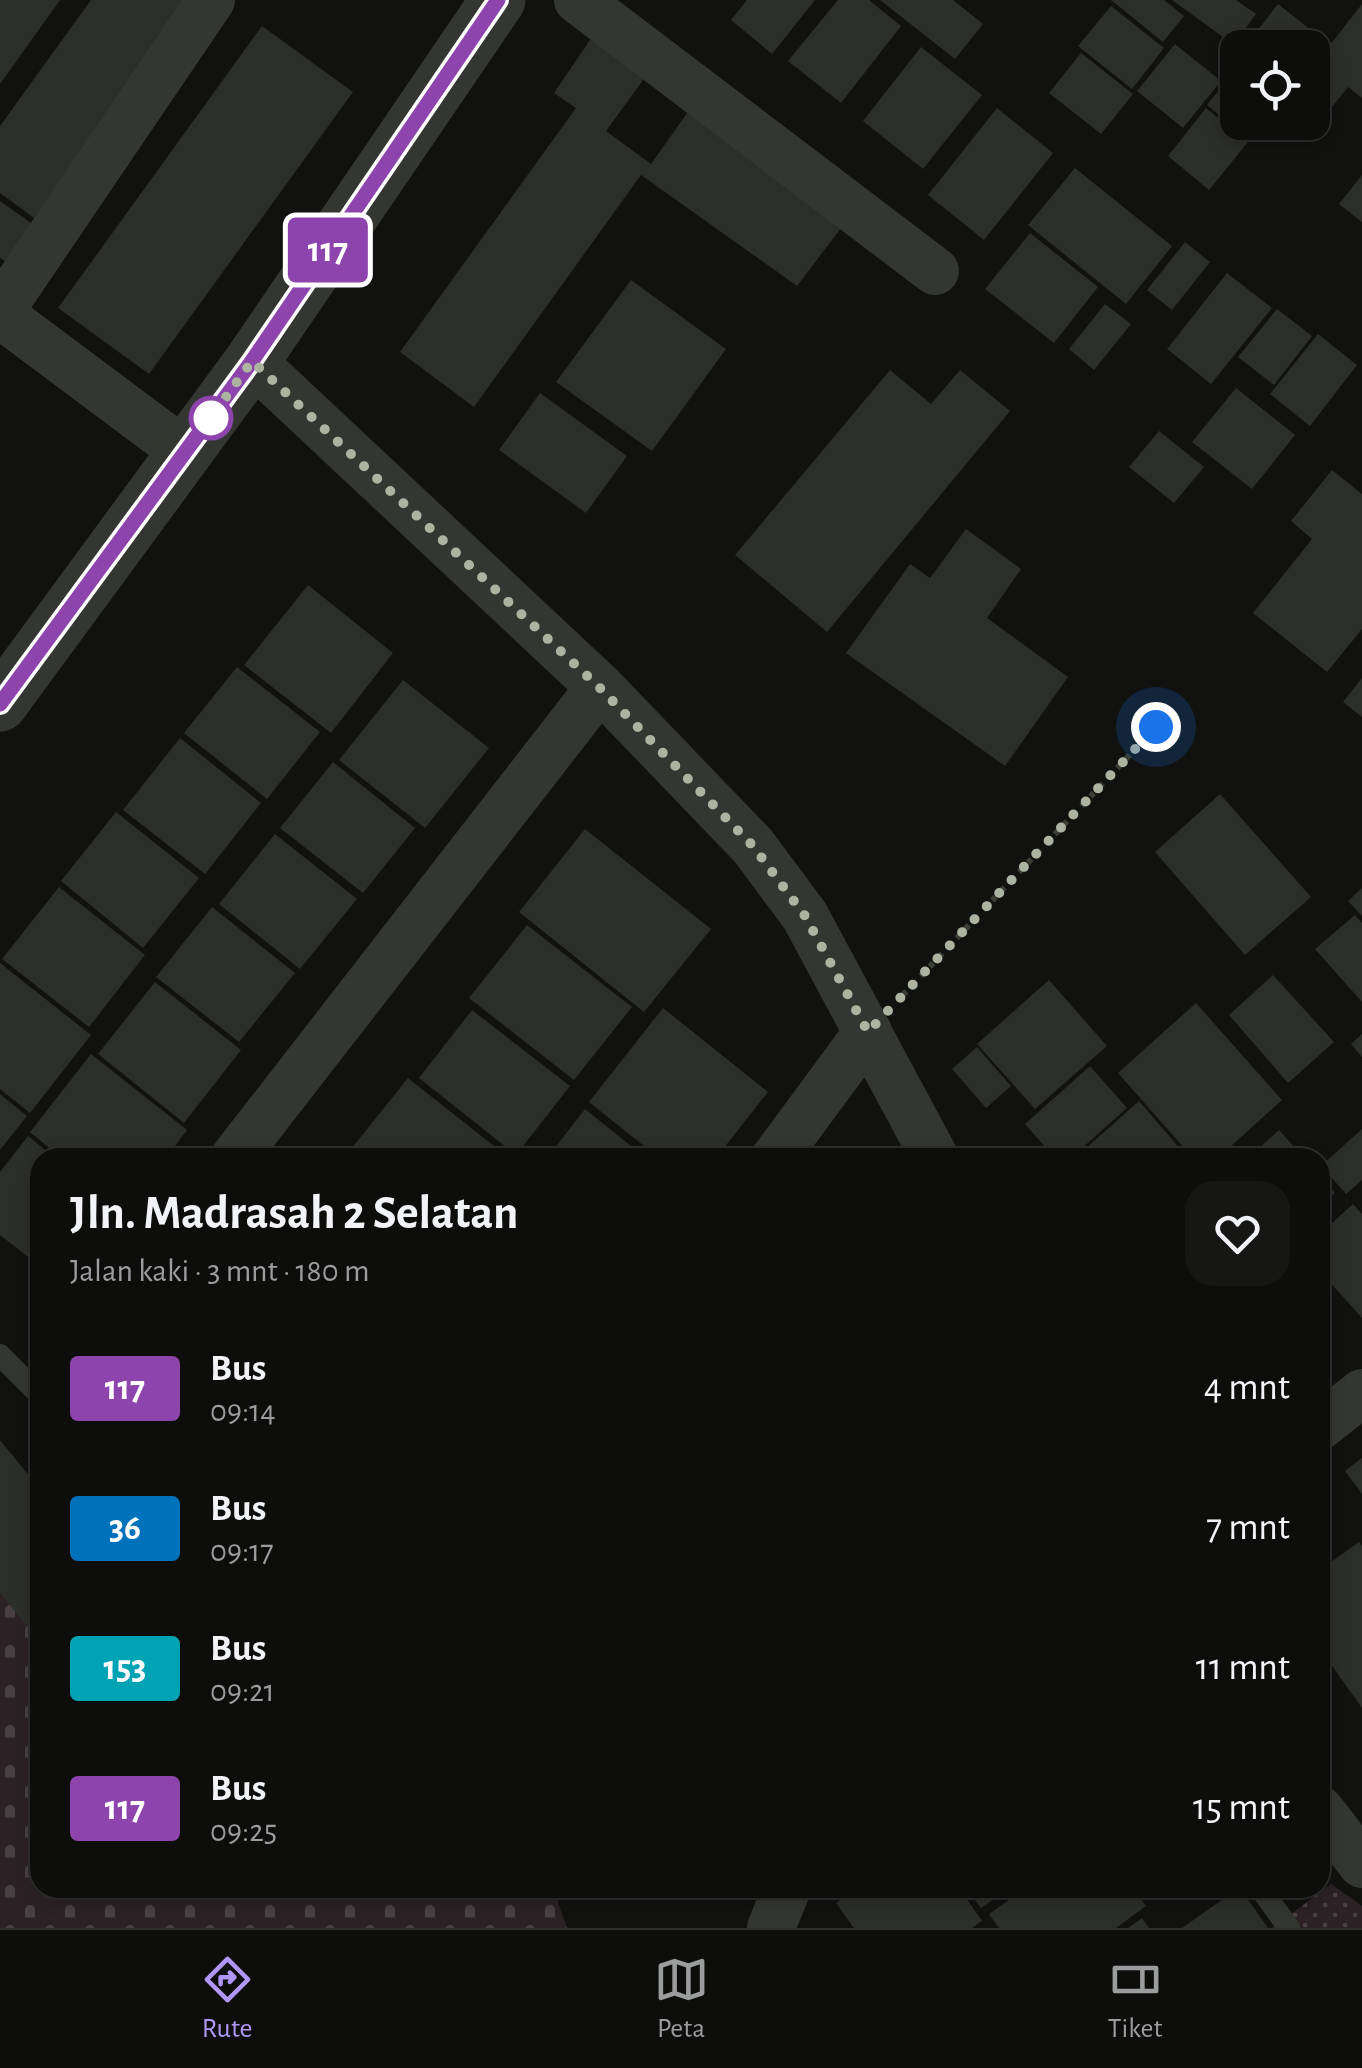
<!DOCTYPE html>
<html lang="id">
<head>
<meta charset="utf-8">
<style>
	body { margin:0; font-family:"Alegreya Sans",sans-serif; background:#161715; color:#f1f3f6; height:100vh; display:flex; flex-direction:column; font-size:38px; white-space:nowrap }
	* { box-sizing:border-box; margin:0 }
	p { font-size:32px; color:#9a9c9d }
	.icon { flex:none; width:55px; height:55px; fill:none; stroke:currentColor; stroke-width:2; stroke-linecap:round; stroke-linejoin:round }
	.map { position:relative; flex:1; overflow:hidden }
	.panel { position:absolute; left:30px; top:1148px; width:1300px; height:750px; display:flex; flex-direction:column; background:#0d0e0c; border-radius:30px; box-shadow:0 5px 15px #0003,0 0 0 2px #2d2e2d }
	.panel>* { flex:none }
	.badge { padding:0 20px; border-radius:8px; font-size:35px; line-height:65px }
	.fabs { position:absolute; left:1220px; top:30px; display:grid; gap:20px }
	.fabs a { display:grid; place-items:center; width:110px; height:110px; border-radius:20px; background:#0d0e0c; box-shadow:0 5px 15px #0003,0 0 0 2px #2d2e2d; font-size:50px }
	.you { position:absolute; width:50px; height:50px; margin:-25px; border:8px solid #fff; border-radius:50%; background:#1a73e8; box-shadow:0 0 0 15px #1a73e833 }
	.map>.badge { position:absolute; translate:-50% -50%; box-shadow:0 0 0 5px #fff }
	.round { display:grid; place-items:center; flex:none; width:105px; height:105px; border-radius:30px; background:#161715 }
	.summary { display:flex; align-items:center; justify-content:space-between; height:170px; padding:0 40px }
	h1 { font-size:48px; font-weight:600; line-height:75px }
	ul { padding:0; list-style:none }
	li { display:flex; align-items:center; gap:30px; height:140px; padding:0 40px }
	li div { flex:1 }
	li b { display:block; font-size:38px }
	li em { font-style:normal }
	li .badge { min-width:110px; font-weight:700; text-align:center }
	.tabs { display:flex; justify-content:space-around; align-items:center; height:140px; border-top:2px solid #2d2e2d; background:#0d0e0c; font-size:28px; color:#9a9c9d }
	.tabs a { display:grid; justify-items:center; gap:5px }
	.tabs .on { color:#b096f6 }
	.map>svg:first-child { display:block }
</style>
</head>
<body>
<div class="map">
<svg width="1362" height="1928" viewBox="0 0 1362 1928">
	<defs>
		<pattern id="grass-dots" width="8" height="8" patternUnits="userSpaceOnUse" patternTransform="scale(2.5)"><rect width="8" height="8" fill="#2c2225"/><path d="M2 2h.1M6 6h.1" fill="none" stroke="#484042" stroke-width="1.8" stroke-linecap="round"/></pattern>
		<pattern id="cemetery-stones" width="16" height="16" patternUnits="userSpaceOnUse" patternTransform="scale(2.5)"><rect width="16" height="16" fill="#2c2225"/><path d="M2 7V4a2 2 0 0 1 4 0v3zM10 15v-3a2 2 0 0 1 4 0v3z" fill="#484042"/></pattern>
	</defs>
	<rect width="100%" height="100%" fill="#111210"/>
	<path fill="url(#grass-dots)" d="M 1331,1884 L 1362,1906 L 1362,1928 L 1272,1928 Z"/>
	<path fill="url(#cemetery-stones)" d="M 40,1573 L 40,1888 L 553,1888 L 567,1928 L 0,1928 L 0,1594 Z"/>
	<path fill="#2c2e2b" d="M 0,0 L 60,0 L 0,84 Z
		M 91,0 L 191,0 L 34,218 L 0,193 L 0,126 Z
		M 747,0 L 815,0 L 772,54 L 731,20 Z
		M 838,0 L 869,0 L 901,26 L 841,103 L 788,61 Z
		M 880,0 L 953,0 L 983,24 L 955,59 Z
		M 1111,0 L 1164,0 L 1184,16 L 1163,42 Z
		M 1172,0 L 1236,0 L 1256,14 L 1234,45 Z
		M 1278,4 L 1330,45 L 1362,4 L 1362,98 L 1348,87 L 1324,117 L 1312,108 L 1312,48 L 1244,48 Z
		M 1111,6 L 1164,48 L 1132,89 L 1078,46 Z
		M 262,26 L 353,92 L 149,374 L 58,308 Z
		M 592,37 L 646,76 L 606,131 L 651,164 L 690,109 L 848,219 L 797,286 L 641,175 L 474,407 L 400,352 L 576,108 L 554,93 Z
		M 1175,44 L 1221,81 L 1183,128 L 1137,91 Z
		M 921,47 L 982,95 L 923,169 L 863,121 Z
		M 1081,53 L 1133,94 L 1101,134 L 1049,93 Z
		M 1238,66 L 1238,122 L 1258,122 L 1246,137 L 1207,105 Z
		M 997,108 L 1053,153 L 984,240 L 928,195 Z
		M 1206,108 L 1248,142 L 1209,190 L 1168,156 Z
		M 1075,168 L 1172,246 L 1126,304 L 1028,225 Z
		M 1362,175 L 1362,222 L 1339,204 Z
		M 0,201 L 40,229 L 13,267 L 0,258 Z
		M 1030,233 L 1098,287 L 1054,343 L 985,289 Z
		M 1185,242 L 1210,262 L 1172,310 L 1147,290 Z
		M 1227,273 L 1272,308 L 1211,384 L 1167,349 Z
		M 631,280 L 726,349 L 652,451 L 556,382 Z
		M 1105,304 L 1131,324 L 1094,370 L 1069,349 Z
		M 1277,309 L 1312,336 L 1274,385 L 1238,357 Z
		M 1318,334 L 1357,365 L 1310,426 L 1270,394 Z
		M 890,370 L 931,404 L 960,370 L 1010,411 L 827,632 L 735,555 Z
		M 1236,388 L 1295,435 L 1252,489 L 1192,442 Z
		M 540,393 L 627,456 L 586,513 L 499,450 Z
		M 1159,431 L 1204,467 L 1174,503 L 1129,467 Z
		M 1332,470 L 1362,494 L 1362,629 L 1327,672 L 1253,613 L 1312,539 L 1291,521 Z
		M 966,529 L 1021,569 L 987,618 L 1068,677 L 1005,766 L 846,653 L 910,564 L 930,578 Z
		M 308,585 L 393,653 L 331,733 L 244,665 Z
		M 237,667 L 320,732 L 267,799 L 184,733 Z
		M 1362,678 L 1362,717 L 1343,702 Z
		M 403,680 L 489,748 L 425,828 L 339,760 Z
		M 180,738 L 261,803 L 205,874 L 123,810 Z
		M 333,762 L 415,828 L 363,893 L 280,828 Z
		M 1220,794 L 1311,897 L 1245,955 L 1155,852 Z
		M 116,812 L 199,878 L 143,948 L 61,881 Z
		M 585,829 L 711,929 L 644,1012 L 519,912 Z
		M 275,834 L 357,899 L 300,969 L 219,904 Z
		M 59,887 L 145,955 L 89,1027 L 2,959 Z
		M 1362,888 L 1362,916 L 1348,901 Z
		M 212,907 L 295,973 L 239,1042 L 156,977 Z
		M 1355,915 L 1362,923 L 1362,1002 L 1315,949 Z
		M 527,925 L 632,1007 L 574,1080 L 469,998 Z
		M 0,963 L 91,1035 L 30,1113 L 0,1089 Z
		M 1273,975 L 1334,1042 L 1288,1083 L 1229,1015 Z
		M 1049,980 L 1107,1046 L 1035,1109 L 977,1044 Z
		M 155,982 L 241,1050 L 184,1123 L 98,1054 Z
		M 1196,1003 L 1282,1100 L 1218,1158 L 1193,1158 L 1118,1073 Z
		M 663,1008 L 768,1092 L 716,1158 L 659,1158 L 589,1102 Z
		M 472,1010 L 570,1086 L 516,1155 L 419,1078 Z
		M 1362,1034 L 1362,1057 L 1351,1044 Z
		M 977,1047 L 1011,1086 L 986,1108 L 952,1069 Z
		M 91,1054 L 187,1130 L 166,1158 L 61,1158 L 30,1132 Z
		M 1090,1066 L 1127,1108 L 1071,1158 L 1055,1158 L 1025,1124 Z
		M 408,1078 L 509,1158 L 352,1158 L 347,1154 Z
		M 0,1094 L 27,1116 L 0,1150 Z
		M 1139,1101 L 1188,1158 L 1075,1158 Z
		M 585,1109 L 646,1158 L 547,1158 Z
		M 1362,1129 L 1362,1180 L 1346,1194 L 1321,1166 Z
		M 1279,1130 L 1304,1158 L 1248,1158 Z
		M 28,1136 L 55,1158 L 40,1158 L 40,1266 L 0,1235 L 0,1172 Z
		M 1320,1176 L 1335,1193 L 1320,1206 Z
		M 1353,1204 L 1362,1214 L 1362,1318 L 1320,1271 L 1320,1234 Z
		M 0,1440 L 40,1489 L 40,1623 L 31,1631 L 0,1593 Z
		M 1362,1458 L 1362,1494 L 1345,1471 Z
		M 1359,1542 L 1362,1546 L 1362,1708 L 1320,1649 L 1320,1570 Z
		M 857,1888 L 959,1888 L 982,1921 L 972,1928 L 854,1928 L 836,1903 Z
		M 966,1888 L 1010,1888 L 981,1908 Z
		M 1026,1888 L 1133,1888 L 1146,1906 L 1116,1928 L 999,1928 L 989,1914 Z
		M 1240,1888 L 1268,1928 L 1182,1928 L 1239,1888 Z
		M 1142,1918 L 1149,1928 L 1128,1928 Z"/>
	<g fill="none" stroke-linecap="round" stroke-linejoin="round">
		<path stroke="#3b3e37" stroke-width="6" stroke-dasharray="5 8" stroke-linecap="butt" d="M 903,995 L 1156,727"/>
		<path stroke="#343731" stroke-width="22" d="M 0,1355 L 40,1395
			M 1260,1888 L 1289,1928"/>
		<path stroke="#343731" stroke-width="48" d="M 578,0 L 935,271
			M 0,311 L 211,0
			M 0,314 L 186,453
			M 252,361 L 600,687 L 753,846 L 805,916 L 935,1158
			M 234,1158 L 600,687
			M 775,1158 L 868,1032
			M 1320,1426 L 1362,1393
			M 1320,1810 L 1362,1864
			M 771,1928 L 787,1888"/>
		<path stroke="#343731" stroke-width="55" d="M 0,704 L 252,361 L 498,0"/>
	</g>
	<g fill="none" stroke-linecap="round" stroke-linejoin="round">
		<defs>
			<path id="line" d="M 0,704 L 252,361 L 498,0"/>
		</defs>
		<use href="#line" stroke="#fff" stroke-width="22"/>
		<use href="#line" stroke="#8e44ad" stroke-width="15"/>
		<path stroke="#adb3a1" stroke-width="10" stroke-dasharray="0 18" d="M 211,418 L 208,422 L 252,361 L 600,688 L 753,846 L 805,916 L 868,1032 L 1156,727"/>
	</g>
	<circle fill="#fff" stroke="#8e44ad" stroke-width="5" cx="211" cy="418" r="20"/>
</svg>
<div class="fabs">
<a><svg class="icon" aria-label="locate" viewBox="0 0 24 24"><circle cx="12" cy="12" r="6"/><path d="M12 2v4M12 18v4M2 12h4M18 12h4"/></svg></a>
</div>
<div class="you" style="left:1156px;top:727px"></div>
<b class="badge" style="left:328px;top:250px;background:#8e44ad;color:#fff">117</b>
<section class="panel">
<div class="summary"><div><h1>Jln. Madrasah 2 Selatan</h1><p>Jalan kaki · 3 mnt · 180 m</p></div><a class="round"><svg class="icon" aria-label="heart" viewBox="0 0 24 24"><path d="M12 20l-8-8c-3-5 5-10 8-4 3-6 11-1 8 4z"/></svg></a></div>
<ul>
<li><span class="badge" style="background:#8e44ad;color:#fff">117</span><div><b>Bus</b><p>09:14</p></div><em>4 mnt</em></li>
<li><span class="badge" style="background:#0072bc;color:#fff">36</span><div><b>Bus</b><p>09:17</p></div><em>7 mnt</em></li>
<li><span class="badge" style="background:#00a3b4;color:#fff">153</span><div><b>Bus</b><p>09:21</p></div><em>11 mnt</em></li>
<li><span class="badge" style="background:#8e44ad;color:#fff">117</span><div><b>Bus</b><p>09:25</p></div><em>15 mnt</em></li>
</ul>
</section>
</div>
<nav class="tabs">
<a class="on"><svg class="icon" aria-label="directions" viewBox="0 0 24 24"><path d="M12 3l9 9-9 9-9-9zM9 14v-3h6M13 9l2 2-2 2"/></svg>Rute</a>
<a><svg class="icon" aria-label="map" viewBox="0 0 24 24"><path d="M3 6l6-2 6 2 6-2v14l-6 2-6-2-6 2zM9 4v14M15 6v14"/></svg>Peta</a>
<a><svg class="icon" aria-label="tickets" viewBox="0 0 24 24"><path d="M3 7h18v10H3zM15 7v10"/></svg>Tiket</a>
</nav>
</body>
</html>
